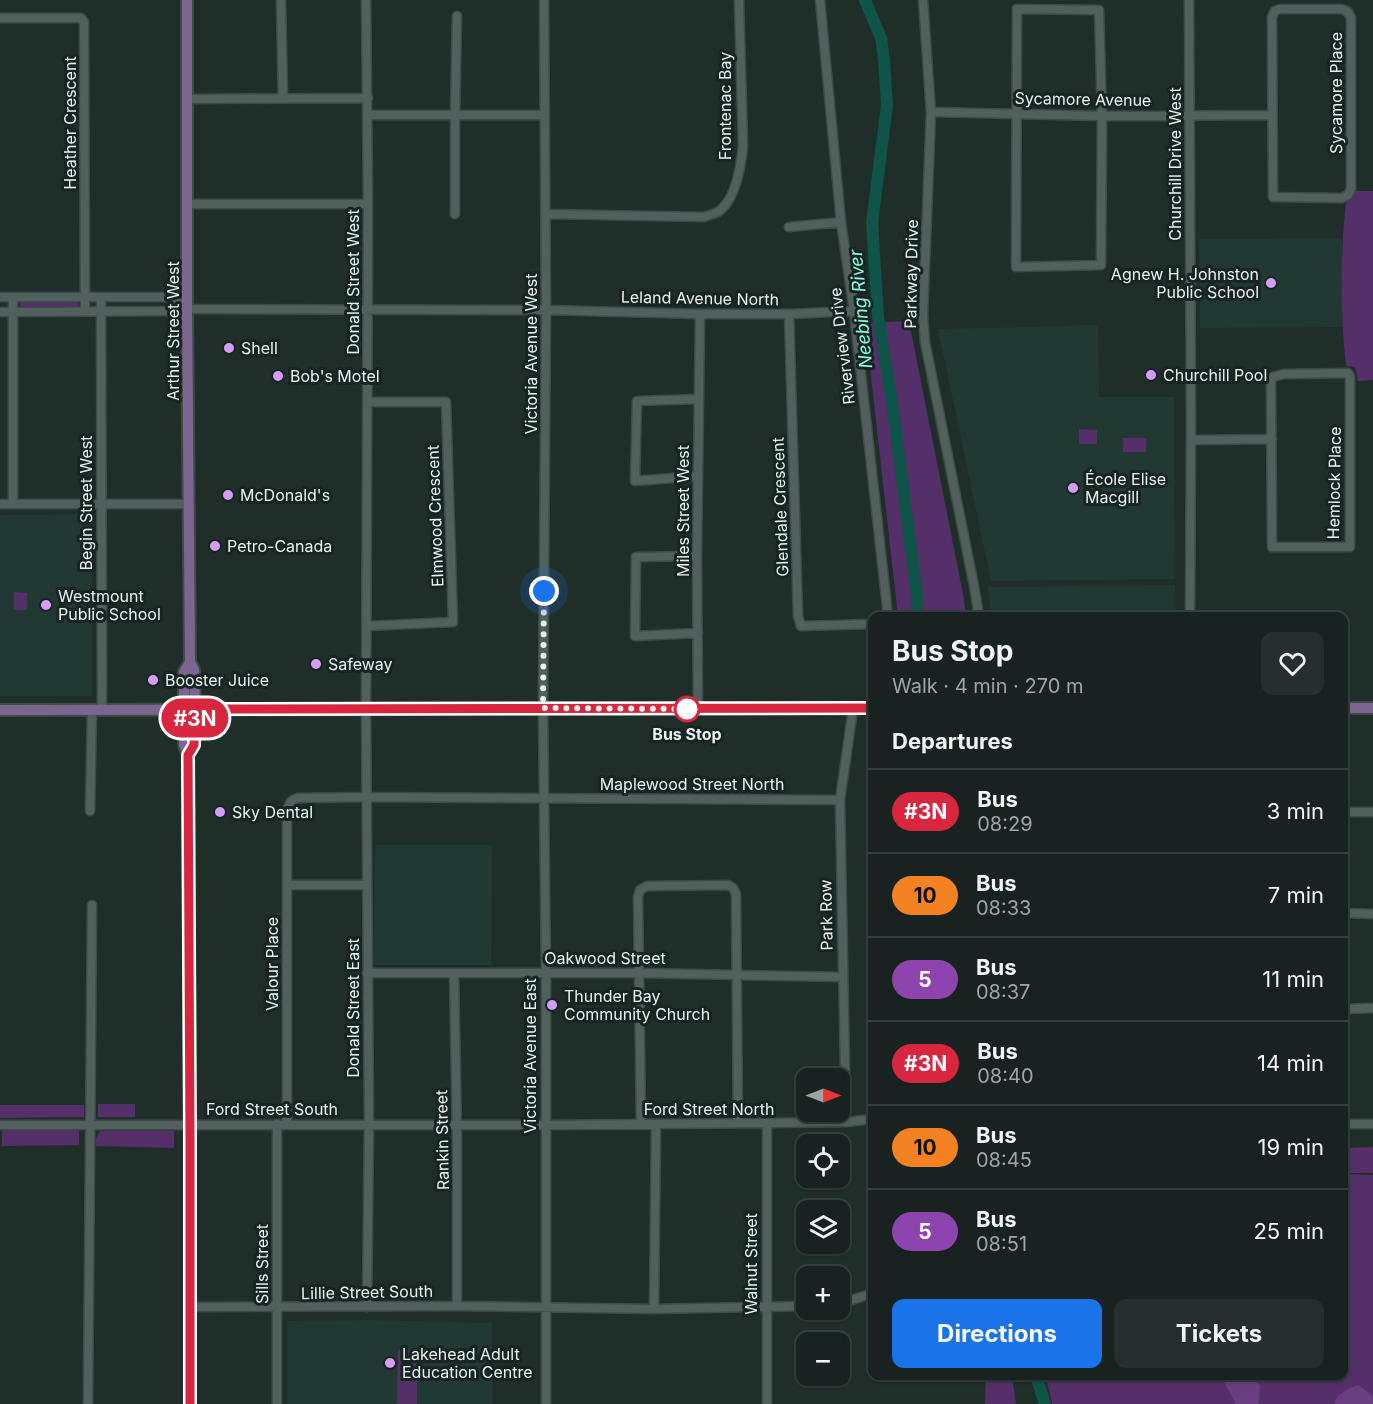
<!DOCTYPE html>
<html lang="en">
<head>
<meta charset="utf-8">
<style>
	body { margin:0; font-family:Inter,sans-serif; background:#252f2d; color:#f1f3f6; height:100vh; display:flex; flex-direction:column; font-size:22px; white-space:nowrap }
	* { box-sizing:border-box; margin:0 }
	p { font-size:20px; color:#9fa4a5 }
	.icon { flex:none; width:33px; height:33px; fill:none; stroke:currentColor; stroke-width:2; stroke-linecap:round; stroke-linejoin:round }
	.map { position:relative; flex:1; overflow:hidden }
	.sheet { position:absolute; left:868px; top:612px; width:480px; height:768px; display:flex; flex-direction:column; background:#182220; border-radius:12px; box-shadow:0 2px 4px #0004,0 0 0 2px #363f3e }
	.sheet>* { flex:none }
	.badge { padding:0 12px; border-radius:20px; font-size:21px; line-height:39px }
	.needle { width:39px; rotate:90deg }
	.controls { position:absolute; left:796px; top:1068px; display:grid; gap:12px }
	.controls a { display:grid; place-items:center; width:54px; height:54px; border-radius:12px; background:#182220; box-shadow:0 2px 4px #0004,0 0 0 2px #363f3e; font-size:30px }
	.you { position:absolute; width:30px; height:30px; margin:-15px; border:4px solid #fff; border-radius:50%; background:#1a73e8; box-shadow:0 0 0 9px #1a73e833 }
	.map>.badge { position:absolute; translate:-50% -50%; box-shadow:0 0 0 3px #fff }
	h2 { padding:0 24px; font-size:22px; line-height:54px }
	.round { display:grid; place-items:center; flex:none; width:63px; height:63px; border-radius:12px; background:#252f2d }
	.headline { display:flex; align-items:center; justify-content:space-between; height:102px; padding:0 24px }
	h1 { font-size:28px; font-weight:700; line-height:45px }
	.cta { display:flex; gap:12px; margin-top:auto; padding:12px 24px }
	.cta a { flex:1; height:69px; border-radius:12px; background:#1a73e8; color:#fff; font-size:24px; font-weight:700; line-height:69px; text-align:center }
	.cta a+a { background:#252f2d; color:#f1f3f6 }
	ul { padding:0; list-style:none }
	li { display:flex; align-items:center; gap:18px; height:84px; padding:0 24px; border-top:2px solid #363f3e }
	li div { flex:1 }
	li b { display:block; font-size:22px }
	li em { font-style:normal }
	li .badge { min-width:66px; font-weight:700; text-align:center }
	.map>svg:first-child { display:block }
</style>
</head>
<body>
<div class="map">
<svg width="1373" height="1404" viewBox="0 0 1373 1404">
	<rect width="100%" height="100%" fill="#202e2a"/>
	<path fill="#223833" d="M 1342,238 L 1342,327 L 1200,328 L 1199,239 Z
		M 1098,325 L 1099,397 L 1174,397 L 1175,579 L 991,581 L 938,329 Z
		M 92,514 L 92,696 L 0,696 L 0,515 Z
		M 1175,585 L 1176,616 L 992,616 L 988,587 Z
		M 375,845 L 492,845 L 491,965 L 374,965 Z
		M 369,1320 L 492,1323 L 493,1404 L 287,1404 L 287,1321 Z"/>
	<path fill="#542f69" d="M 1356,191 L 1373,191 L 1373,380 L 1358,381 L 1355,367 L 1346,366 C 1340,312 1340,257 1346,202 L 1351,200 Z
		M 22,301 L 75,301 L 79,304 L 78,308 L 22,308 L 20,306 L 20,302 Z
		M 909,321 L 964,599 L 966,616 L 898,616 L 865,323 Z
		M 1079,429 L 1097,430 L 1097,444 L 1079,444 Z
		M 1123,438 L 1146,438 L 1146,452 L 1123,452 Z
		M 14,592 L 27,593 L 27,610 L 14,610 Z
		M 98,1104 L 135,1104 L 135,1117 L 98,1117 Z
		M 0,1105 L 84,1105 L 84,1117 L 0,1118 Z
		M 2,1130 L 79,1130 L 79,1145 L 2,1146 Z
		M 100,1131 L 174,1131 L 174,1148 L 96,1146 L 96,1139 Z
		M 1373,1147 L 1373,1173 L 1344,1173 L 1344,1148 Z
		M 1344,1174 L 1373,1175 L 1373,1404 L 1052,1404 L 1046,1376 L 1344,1376 Z
		M 398,1349 L 417,1350 L 417,1404 L 397,1404 Z
		M 986,1376 L 1012,1376 L 1016,1404 L 985,1404 Z"/>
	<path fill="#6a3f81" d="M 1223,1376 L 1254,1376 L 1253,1380 L 1260,1385 L 1259,1401 L 1257,1404 L 1236,1404 L 1224,1382 Z
		M 1358,1385 L 1373,1396 L 1373,1404 L 1334,1404 C 1337,1393 1348,1389 1358,1385 Z"/>
	<g fill="none" stroke-linecap="round" stroke-linejoin="round">
		<path stroke="#0f5448" stroke-width="12" d="M 865,0 L 881,38 L 884,60 L 887,105 L 872,223 L 878,316 L 893,408 L 917,597 L 918,616
			M 1036,1376 L 1045,1404"/>
		<defs>
			<path id="minor" d="M 281,0 L 283,99
				M 366,0 L 368,204 L 366,709 L 369,1124 L 367,1307
				M 544,0 L 546,310 L 543,708 L 546,972 L 546,1404
				M 820,0 L 841,222 L 854,311 L 888,616
				M 923,0 L 931,112 L 923,315 L 925,342 L 974,586 L 979,616
				M 1189,0 L 1191,424 L 1190,616
				M 1017,9 L 1099,10 L 1102,116 L 1101,265 L 1016,267 Z
				M 1280,9 L 1342,9 L 1348,12 L 1351,18 L 1351,189 L 1348,195 L 1342,198 L 1273,197 L 1272,17 L 1275,11 Z
				M 0,18 L 81,18 L 84,22 L 85,311
				M 187,99 L 368,98
				M 931,112 L 1102,116 L 1272,115
				M 368,115 L 545,115
				M 187,204 L 368,204
				M 455,214 L 455,116 L 457,16
				M 546,214 L 704,217 C 708,215 714,214 718,212 C 736,200 741,166 743,146 L 739,0
				M 789,227 L 841,222
				M 0,297 L 170,297 L 175,299 L 179,304 L 187,303
				M 13,297 L 13,504
				M 101,298 L 102,709
				M 187,309 L 546,310 L 700,314 L 789,314 L 854,311
				M 0,312 L 170,311 L 175,309 L 179,304
				M 789,314 L 798,616 L 801,626 L 873,624
				M 1348,373 L 1350,376 L 1350,547 L 1272,547 L 1271,381 L 1273,377 L 1284,374 Z
				M 1191,440 L 1272,439
				M 698,476 L 635,481 L 637,401 L 699,399
				M 0,504 L 189,504
				M 697,556 L 636,557 L 635,636 L 698,633
				M 367,626 L 453,622 L 446,402 L 368,402
				M 698,709 L 697,556 L 700,314
				M 90,811 L 92,709
				M 1344,812 L 1373,812
				M 287,885 L 367,885
				M 1344,913 L 1373,914
				M 367,973 L 640,973 L 842,977
				M 454,973 L 457,1134 L 457,1306
				M 1344,1009 L 1373,1008
				M 846,1122 L 840,800 L 853,709
				M 767,1123 L 767,1404
				M 277,1124 L 277,1404
				M 287,1124 L 287,812 C 289,804 290,800 298,798 L 366,797 L 840,800
				M 641,1124 L 638,897 L 640,890 L 647,886 L 728,885 L 733,888 L 736,894 L 738,1123
				M 1344,1124 L 1373,1124
				M 0,1125 L 545,1125 L 767,1123 L 846,1122 L 873,1119
				M 840,1304 L 873,1293
				M 189,1307 L 457,1306 L 654,1309 L 807,1306
				M 654,1309 L 656,1124
				M 88,1404 L 92,905"/>
			<path id="major" d="M 187,0 L 187,309 L 190,662 L 194,670 L 195,709 L 194,745 L 188,755
				M 1344,708 L 1373,708
				M 0,710 L 873,708
				M 190,1404 L 190,1138 L 188,755 L 184,745 L 184,672 L 190,662"/>
		</defs>
		<use href="#minor" stroke="#3f4b48" stroke-width="11"/>
		<use href="#major" stroke="#3f4b48" stroke-width="14"/>
		<use href="#minor" stroke="#51605c" stroke-width="8"/>
		<use href="#major" stroke="#7c6690" stroke-width="10"/>
	</g>
	<g fill="none" stroke-linecap="round" stroke-linejoin="round">
		<defs>
			<path id="line" d="M 190,1404 L 190,1138 L 188,755 L 194,745 L 195,709 L 873,708"/>
		</defs>
		<use href="#line" stroke="#fff" stroke-width="14"/>
		<use href="#line" stroke="#d7263d" stroke-width="9"/>
		<path stroke="#eaf2f0" stroke-width="6" stroke-dasharray="0 10.8" d="M 544,591 L 543,708 L 687,709"/>
	</g>
	<g fill="#d79bf9" stroke="#172421" stroke-width="2">
		<circle cx="1271" cy="283" r="6"/>
		<circle cx="229" cy="348" r="6"/>
		<circle cx="1151" cy="375" r="6"/>
		<circle cx="278" cy="376" r="6"/>
		<circle cx="1073" cy="488" r="6"/>
		<circle cx="228" cy="495" r="6"/>
		<circle cx="215" cy="546" r="6"/>
		<circle cx="46" cy="605" r="6"/>
		<circle cx="316" cy="664" r="6"/>
		<circle cx="153" cy="680" r="6"/>
		<circle cx="220" cy="812" r="6"/>
		<circle cx="552" cy="1005" r="6"/>
		<circle cx="390" cy="1363" r="6"/>
	</g>
	<circle fill="#fff" stroke="#d7263d" stroke-width="3" cx="687" cy="709" r="12"/>
	<g text-anchor="middle" stroke-width="6" stroke-linejoin="round" paint-order="stroke">
		<g font-size="16" fill="#eaf2f0" stroke="#172421">
			<text transform="translate(1336 93) rotate(-90)" y="6">Sycamore Place</text>
			<text transform="translate(1083 99) rotate(1)" y="6">Sycamore Avenue</text>
			<text transform="translate(725 106) rotate(-90)" y="6">Frontenac Bay</text>
			<text transform="translate(70 123) rotate(-90)" y="6">Heather Crescent</text>
			<text transform="translate(1175 164) rotate(-90)" y="6">Churchill Drive West</text>
			<text transform="translate(911 274) rotate(-89)" y="6">Parkway Drive</text>
			<text transform="translate(353 282) rotate(-90)" y="6">Donald Street West</text>
			<text transform="translate(700 298) rotate(1)" y="6">Leland Avenue North</text>
			<text transform="translate(173 331) rotate(-90)" y="6">Arthur Street West</text>
			<text transform="translate(842 346) rotate(-97)" y="6">Riverview Drive</text>
			<text transform="translate(531 354) rotate(-90)" y="6">Victoria Avenue West</text>
			<text transform="translate(1334 483) rotate(-89)" y="6">Hemlock Place</text>
			<text transform="translate(86 503) rotate(-90)" y="6">Begin Street West</text>
			<text transform="translate(780 507) rotate(-92)" y="6">Glendale Crescent</text>
			<text transform="translate(683 511) rotate(-90)" y="6">Miles Street West</text>
			<text transform="translate(435 516) rotate(-92)" y="6">Elmwood Crescent</text>
			<text x="692" y="790">Maplewood Street North</text>
			<text transform="translate(826 915) rotate(-91)" y="6">Park Row</text>
			<text x="605" y="964">Oakwood Street</text>
			<text transform="translate(272 964) rotate(-90)" y="6">Valour Place</text>
			<text transform="translate(353 1008) rotate(-90)" y="6">Donald Street East</text>
			<text transform="translate(530 1056) rotate(-90)" y="6">Victoria Avenue East</text>
			<text x="272" y="1115">Ford Street South</text>
			<text x="709" y="1115">Ford Street North</text>
			<text transform="translate(442 1140) rotate(-91)" y="6">Rankin Street</text>
			<text transform="translate(262 1264) rotate(-90)" y="6">Sills Street</text>
			<text transform="translate(751 1264) rotate(-90)" y="6">Walnut Street</text>
			<text transform="translate(367 1292) rotate(-1)" y="6">Lillie Street South</text>
		</g>
		<g font-size="16" fill="#eaf2f0" stroke="#172421" text-anchor="start">
			<text x="1259" y="280" text-anchor="end">Agnew H. Johnston<tspan x="1259" dy="18">Public School</tspan></text>
			<text x="241" y="354">Shell</text>
			<text x="1163" y="381">Churchill Pool</text>
			<text x="290" y="382">Bob's Motel</text>
			<text x="1085" y="485">École Elise<tspan x="1085" dy="18">Macgill</tspan></text>
			<text x="240" y="501">McDonald's</text>
			<text x="227" y="552">Petro-Canada</text>
			<text x="58" y="602">Westmount<tspan x="58" dy="18">Public School</tspan></text>
			<text x="328" y="670">Safeway</text>
			<text x="165" y="686">Booster Juice</text>
			<text x="232" y="818">Sky Dental</text>
			<text x="564" y="1002">Thunder Bay<tspan x="564" dy="18">Community Church</tspan></text>
			<text x="402" y="1360">Lakehead Adult<tspan x="402" dy="18">Education Centre</tspan></text>
		</g>
		<g font-size="16" font-weight="bold" fill="#eaf2f0" stroke="#172421">
			<text x="687" y="740">Bus Stop</text>
		</g>
		<g font-size="18" font-style="italic" fill="#83fbe1" stroke="#172421">
			<text transform="translate(861 309) rotate(-95)" y="6">Neebing River</text>
		</g>
	</g>
</svg>
<div class="controls">
<a><svg class="needle" viewBox="-14 -14 28 28"><path d="M0-13l5 13h-10z" fill="#e53935"/><path d="M0 13l5-13h-10z" fill="#9fa4a5"/></svg></a>
<a><svg class="icon" aria-label="locate" viewBox="0 0 24 24"><circle cx="12" cy="12" r="6"/><path d="M12 2v4M12 18v4M2 12h4M18 12h4"/></svg></a>
<a><svg class="icon" aria-label="layers" viewBox="0 0 24 24"><path d="M12 4l9 5-9 5-9-5zM3 14l9 5 9-5"/></svg></a>
<a>+</a>
<a>−</a>
</div>
<div class="you" style="left:544px;top:591px"></div>
<b class="badge" style="left:195px;top:718px;background:#d7263d;color:#fff">#3N</b>
<section class="sheet">
<div class="headline"><div><h1>Bus Stop</h1><p>Walk · 4 min · 270 m</p></div><a class="round"><svg class="icon" aria-label="heart" viewBox="0 0 24 24"><path d="M12 20l-8-8c-3-5 5-10 8-4 3-6 11-1 8 4z"/></svg></a></div>
<h2>Departures</h2>
<ul>
<li><span class="badge" style="background:#d7263d;color:#fff">#3N</span><div><b>Bus</b><p>08:29</p></div><em>3 min</em></li>
<li><span class="badge" style="background:#f58220;color:#111">10</span><div><b>Bus</b><p>08:33</p></div><em>7 min</em></li>
<li><span class="badge" style="background:#8e44ad;color:#fff">5</span><div><b>Bus</b><p>08:37</p></div><em>11 min</em></li>
<li><span class="badge" style="background:#d7263d;color:#fff">#3N</span><div><b>Bus</b><p>08:40</p></div><em>14 min</em></li>
<li><span class="badge" style="background:#f58220;color:#111">10</span><div><b>Bus</b><p>08:45</p></div><em>19 min</em></li>
<li><span class="badge" style="background:#8e44ad;color:#fff">5</span><div><b>Bus</b><p>08:51</p></div><em>25 min</em></li>
</ul>
<div class="cta"><a>Directions</a><a>Tickets</a></div>
</section>
</div>
</body>
</html>
